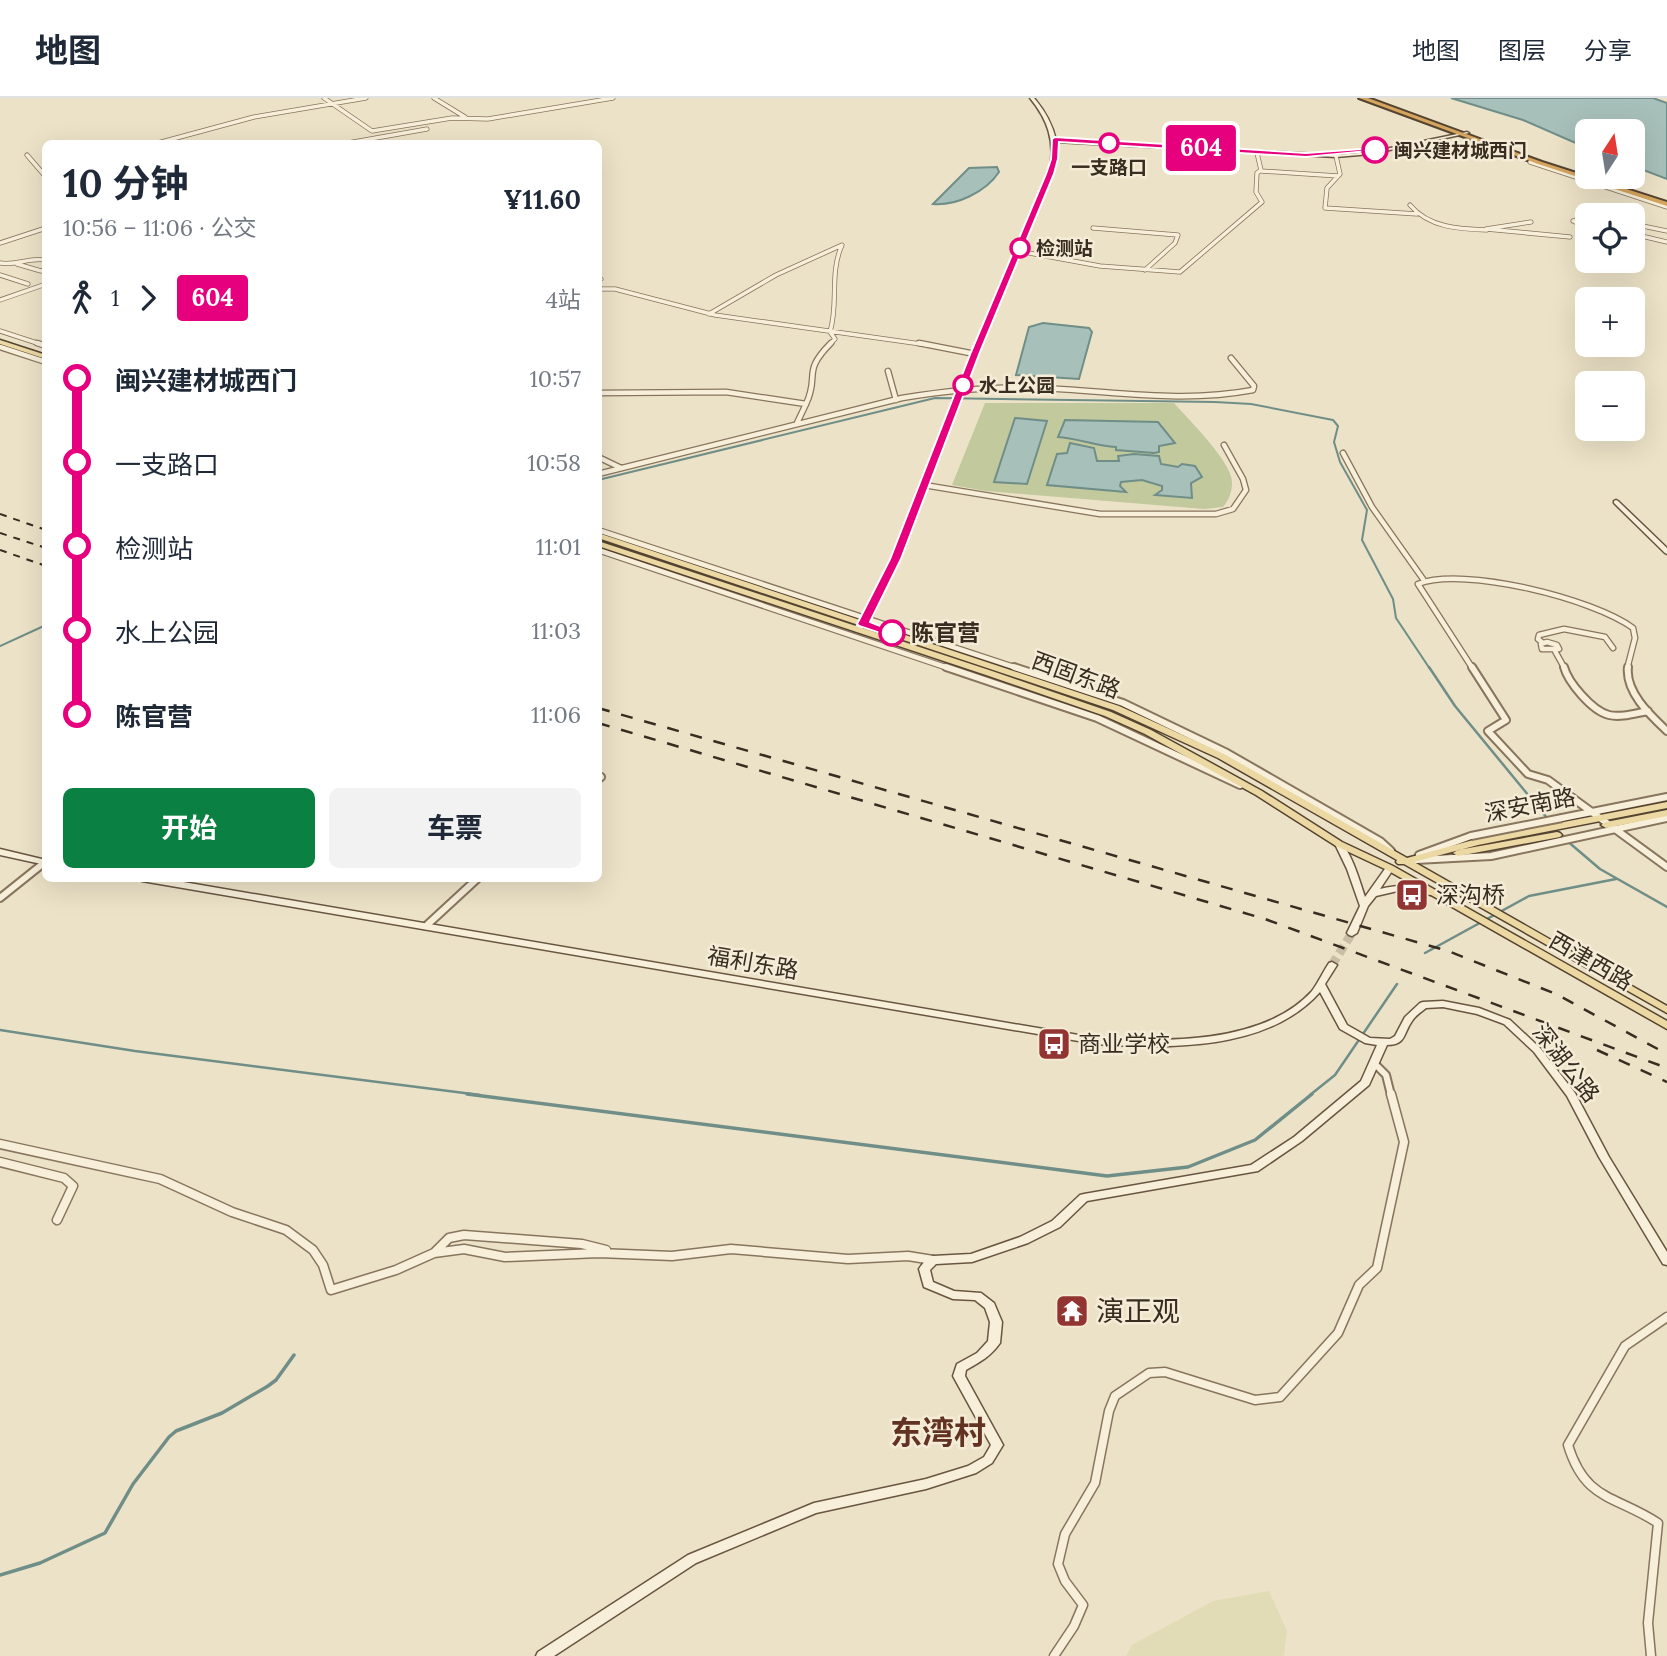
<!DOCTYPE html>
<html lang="zh">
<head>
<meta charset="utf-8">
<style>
	body { margin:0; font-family:Lora,"Noto Sans SC",serif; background:#f2f2f3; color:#1f2937; height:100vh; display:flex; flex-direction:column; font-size:26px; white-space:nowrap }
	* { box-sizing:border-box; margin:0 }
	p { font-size:23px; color:#747a83 }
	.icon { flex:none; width:38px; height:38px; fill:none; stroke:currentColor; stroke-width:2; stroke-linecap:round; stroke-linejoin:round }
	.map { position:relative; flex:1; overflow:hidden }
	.details { position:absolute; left:42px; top:42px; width:560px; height:742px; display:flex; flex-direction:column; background:#fff; border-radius:10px; box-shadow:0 7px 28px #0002 }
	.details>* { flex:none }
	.badge { padding:0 14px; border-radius:5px; font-size:24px; line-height:46px }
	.needle { width:46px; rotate:12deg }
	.fabs { position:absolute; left:1575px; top:21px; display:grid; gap:14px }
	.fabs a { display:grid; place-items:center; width:70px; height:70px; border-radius:10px; background:#fff; box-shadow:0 7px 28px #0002; font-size:35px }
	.map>.badge { position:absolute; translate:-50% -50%; box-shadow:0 0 0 4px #fff }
	.legs { display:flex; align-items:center; gap:10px; height:77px; padding:0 21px; font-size:23px }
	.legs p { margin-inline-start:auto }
	.headline { display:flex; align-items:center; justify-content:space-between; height:119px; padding:0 21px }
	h1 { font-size:38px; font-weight:700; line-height:52px }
	.button { display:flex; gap:14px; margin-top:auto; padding:14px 21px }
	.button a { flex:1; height:80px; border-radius:10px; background:#0b8043; color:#fff; font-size:28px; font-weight:700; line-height:80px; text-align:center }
	.button a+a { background:#f2f2f3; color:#1f2937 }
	ul { padding:0 21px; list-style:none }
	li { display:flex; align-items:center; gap:24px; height:84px; font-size:26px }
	li i { display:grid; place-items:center; width:10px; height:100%; margin:0 9px; background:currentColor }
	li i::after { content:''; width:18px; height:18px; margin:-9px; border:5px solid; border-radius:50%; background:#fff }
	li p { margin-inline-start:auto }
	li:first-child i { background:linear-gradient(#0000 50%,currentColor 0) }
	li:last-child i { background:linear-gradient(currentColor 50%,#0000 0) }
	header { display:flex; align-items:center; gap:42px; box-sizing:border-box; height:98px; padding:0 35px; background:#fff; border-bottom:2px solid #e0e1e3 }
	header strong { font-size:33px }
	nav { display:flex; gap:38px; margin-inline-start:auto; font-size:24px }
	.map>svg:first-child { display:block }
</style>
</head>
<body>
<header>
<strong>地图</strong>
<nav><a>地图</a><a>图层</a><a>分享</a></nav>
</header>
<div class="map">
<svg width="1667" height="1558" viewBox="0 0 1667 1558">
	<rect width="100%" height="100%" fill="#ece2c7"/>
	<path fill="#e1dcb5" d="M 1269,1493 L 1287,1533 L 1284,1558 L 1126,1558 L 1132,1547 L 1213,1503 Z"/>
	<path fill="#c2c99c" d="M 985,305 L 1174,305 C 1188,321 1232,364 1232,384 C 1232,394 1229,402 1223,409 L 1204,411 L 986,393 L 952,387 Z"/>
	<path fill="#a8c0ba" stroke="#6f8e88" stroke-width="2" d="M 1451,0 L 1653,0 L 1667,5 L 1667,81 L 1633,68 L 1633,33 L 1587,33 L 1587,50 L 1523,22 Z
		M 997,69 L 999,74 C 986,94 956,108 933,106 L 969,70 Z
		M 1043,225 L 1089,230 L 1092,234 L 1079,281 L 1016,277 L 1029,229 Z
		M 1015,320 L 1047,323 L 1027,386 L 994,384 Z
		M 1065,322 L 1158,324 L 1175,345 L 1159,348 L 1159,354 L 1154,355 L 1116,352 L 1116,349 C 1095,348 1077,340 1058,339 Z
		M 1070,345 L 1094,350 L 1097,363 L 1119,363 L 1118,358 L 1134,356 L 1159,358 L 1161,366 L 1178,369 L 1182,366 L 1195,368 L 1202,379 L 1191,385 L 1192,400 L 1155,397 L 1162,392 L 1162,388 L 1142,382 L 1121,384 L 1120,388 L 1126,394 L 1047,387 L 1057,356 L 1067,355 Z"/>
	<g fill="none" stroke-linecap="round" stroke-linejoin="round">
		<path stroke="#6f8e88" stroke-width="2" d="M 598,382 L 935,300 L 1215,304 L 1251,306 L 1333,322 L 1338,328 L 1334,344 L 1340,364 L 1367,412 L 1362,442 L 1393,501 L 1396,520 L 1430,571
			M 0,548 L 46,527"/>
		<path stroke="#6f8e88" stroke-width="2.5" d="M 1429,569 L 1455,608 L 1561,737
			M 1566,742 L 1600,771 L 1667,809
			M 1425,855 L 1529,798 L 1616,781
			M 0,932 L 135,953 L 480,997
			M 1310,997 L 1335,977 L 1397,886"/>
		<path stroke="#6f8e88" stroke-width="3.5" d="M 467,996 L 1107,1078 L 1188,1069 L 1255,1042 L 1312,996
			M 0,1477 L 40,1465 L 105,1435 L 133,1386 L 169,1339 L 176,1333 L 222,1315 L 268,1288 L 276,1282 L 294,1257"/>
		<path stroke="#c8bea6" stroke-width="9" stroke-dasharray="9 4.5" stroke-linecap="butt" d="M 1332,867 L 1352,835"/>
		<defs>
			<path id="street-far3" d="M 324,0 L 372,33 L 452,20 L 488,21 L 613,0
				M 434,0 L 465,19
				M 154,46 L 254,19 L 366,0
				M 342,46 L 427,31
				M 27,57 L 46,79
				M 1336,58 L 1340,76 L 1327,90 L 1325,110 L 1417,116
				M 1530,64 L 1667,109
				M 1261,73 L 1338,78
				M 1410,107 C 1429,130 1460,131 1487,132
				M 1591,117 L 1601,117
				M 1573,123 L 1587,119
				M 1531,124 L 1486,131 L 1570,139
				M 1575,124 L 1587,126
				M 1633,126 L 1667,133
				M 1093,130 L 1178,137 L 1175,145 L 1145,172
				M 1633,136 L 1667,144
				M 0,145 L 46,130
				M 1018,153 L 1100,168 L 1180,174 L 1262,104 L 1256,94 L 1257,75 L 1261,72 L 1257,55
				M 0,165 C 16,168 30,159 46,162
				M 17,166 L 41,173 L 46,171
				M 0,177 L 28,186
				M 598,182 L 601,181
				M 598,191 L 615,191 L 715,217 L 928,247
				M 0,202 L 46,186
				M 709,216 L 776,177 L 842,147 C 829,176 839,205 830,234 L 835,241 L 829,247
				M 0,233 L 43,247"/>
			<path id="street-far2" d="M 37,245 L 46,248
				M 919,245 L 975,256
				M 0,249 L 46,264
				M 888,273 L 896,302
				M 598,295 L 726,294 L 806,306 C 820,277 801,275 831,245
				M 797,325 L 806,306
				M 1343,355 L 1372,409 L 1423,481
				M 598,359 L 621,370
				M 598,376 L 902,300 C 946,293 990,288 1035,290 C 1109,292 1179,306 1253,292 L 1254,288 L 1231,260
				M 924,387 L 1100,416 L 1216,416 L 1233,411 L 1246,392 L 1243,381 L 1224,347
				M 598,432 L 1020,571
				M 598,452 L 951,571
				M 1547,544 L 1557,547 L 1559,551 L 1542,551 L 1541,546 Z
				M 1543,545 L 1538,541 L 1539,537 L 1564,531 L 1605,539 L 1613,550
				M 1555,553 L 1565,571
				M 1473,571 L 1418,486 C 1464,468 1594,501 1633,530 L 1635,540 L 1627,571"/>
			<path id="street-far1" d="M 946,569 L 1097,620 L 1240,687
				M 1014,569 L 1123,605 L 1227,655 L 1380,743 L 1391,753
				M 1472,569 L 1506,622 L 1488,633 L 1528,676 L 1548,682 L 1667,769
				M 1564,569 C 1568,584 1592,613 1609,617 C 1621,620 1636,615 1648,613
				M 1628,569 C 1625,594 1650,617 1667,633
				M 598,681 L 601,679
				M 1562,720 L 1667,699
				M 1419,757 L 1471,738
				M 1416,762 L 1491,758 L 1667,720
				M 0,800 L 45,764
				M 426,828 L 478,780
				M 1374,965 L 1386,977 L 1391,997"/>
			<path id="street" d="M 0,1046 L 160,1081 L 232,1114 L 286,1132 L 313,1152 L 323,1167 L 331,1192 L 396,1172 L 434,1155 L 464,1151 L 505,1159 L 599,1155 L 672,1158 L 731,1151 L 848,1161 L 908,1158 L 933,1162
				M 0,1064 L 64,1080 L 73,1088 L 57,1122
				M 434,1155 L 449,1140 L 464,1137 L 582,1146 L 606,1152
				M 1054,1558 L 1074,1528 L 1083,1507 L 1065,1483 L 1058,1466 L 1065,1436 L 1095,1385 L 1109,1313 L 1115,1298 L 1149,1275 L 1165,1274 L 1255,1302 L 1280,1299 L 1338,1235 L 1359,1187 L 1377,1170 L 1404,1044 L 1391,996
				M 1651,1558 L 1648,1525 L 1658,1425 C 1615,1397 1585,1403 1568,1347 L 1625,1248 L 1667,1219"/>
			<path id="secondary" d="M 1030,0 L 1034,0 C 1045,13 1052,25 1056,42 L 1336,57 L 1371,54 L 1467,34 L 1469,35 L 1371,56 L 1336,59 L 1056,44 L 1056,61 L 1054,71 L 978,256 L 898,461 L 871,521 L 860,533 L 854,533 L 854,529 L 864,520 L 892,461 L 972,256 L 1050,71 C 1055,43 1048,22 1030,0 Z
				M 1616,402 L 1618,403 L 1667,450 L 1667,456 L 1665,455 L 1614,405 L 1614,403 Z
				M 1339,743 C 1351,752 1360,784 1365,799 L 1387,768 L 1390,767 L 1394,770 L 1380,791 C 1398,787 1418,785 1435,794 L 1431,797 L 1402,792 L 1376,798 L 1368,808 L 1357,835 L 1352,838 L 1349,837 L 1347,835 L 1360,808 L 1347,771 L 1335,746 Z
				M 0,751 L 46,762 L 46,767 L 0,757 Z
				M 138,780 L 160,780 L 1096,940 C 1162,944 1263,947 1312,893 C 1318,885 1323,874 1329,865 L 1332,864 L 1337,867 L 1325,886 L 1347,927 L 1370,940 L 1390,941 L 1395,938 L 1405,919 L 1420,905 L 1423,904 L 1443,903 L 1479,910 L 1510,922 L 1540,950 L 1575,995 L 1609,1059 L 1667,1154 L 1667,1167 L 1663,1166 L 1599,1059 L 1567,998 L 1534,954 L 1504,926 L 1477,916 L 1443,909 L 1426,910 C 1421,914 1415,918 1412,923 C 1403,936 1406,947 1387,947 L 1369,987 L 1302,1043 L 1258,1073 L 1087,1103 L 1060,1129 L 1028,1145 L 972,1164 L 936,1166 L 930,1172 L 933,1184 L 954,1193 L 981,1195 L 994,1205 L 1002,1224 L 1000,1245 C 991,1258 980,1264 966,1272 L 965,1278 L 1003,1347 L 992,1365 L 976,1375 L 926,1391 L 816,1415 L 696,1465 L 554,1558 L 536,1558 L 538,1554 L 688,1457 L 814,1405 L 926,1381 L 968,1368 L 984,1359 L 991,1347 L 953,1278 L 957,1266 L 977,1255 L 988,1243 L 990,1224 L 985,1210 L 975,1202 L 953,1201 L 924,1189 L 919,1171 C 922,1166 927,1160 933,1158 L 971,1156 L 1020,1139 L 1052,1123 L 1080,1097 L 1084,1096 L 1251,1067 L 1294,1039 L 1361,983 L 1377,947 L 1365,945 L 1340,931 L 1320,894 C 1268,953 1168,951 1096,946 L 142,783 Z"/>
			<path id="primary" d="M 0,242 L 46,257 L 46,261 L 0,246 Z
				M 598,435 L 1119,608 L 1224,656 L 1407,760 L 1477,741 L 1667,704 L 1667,710 L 1478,747 L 1414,764 L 1667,908 L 1667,915 L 1404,766 L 1398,766 L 1396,764 L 1397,762 L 1218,660 L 1113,612 L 598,440 Z
				M 598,443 L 992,573 L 1111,614 L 1151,632 L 1262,693 L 1342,744 L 1393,768 L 1667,923 L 1667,931 L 1387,772 L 1336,748 L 1256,697 L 1145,636 L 1105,618 L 986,577 L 598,448 Z
				M 1667,712 L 1667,718 L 1606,730 L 1601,727 L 1606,724 Z
				M 1557,734 L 1560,735 L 1562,737 L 1560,739 L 1458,758 L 1453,755 L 1458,752 Z"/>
			<path id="highway" d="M 1359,0 L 1368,0 L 1542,64 L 1667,104 L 1667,108 L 1538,66 Z"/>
		</defs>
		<use href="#street-far3" stroke="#87755e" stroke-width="5"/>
		<use href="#street-far2" stroke="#87755e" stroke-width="7"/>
		<use href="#street-far1" stroke="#87755e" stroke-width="10"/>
		<use href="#street" stroke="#87755e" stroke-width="11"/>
		<use href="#secondary" stroke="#685641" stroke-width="3"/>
		<use href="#primary" stroke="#554331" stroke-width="3"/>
		<use href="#highway" stroke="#554331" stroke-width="4"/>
		<use href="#street-far3" stroke="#f7efda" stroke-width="3.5"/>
		<use href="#street-far2" stroke="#f7efda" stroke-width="4.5"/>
		<use href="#street-far1" stroke="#f7efda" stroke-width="6"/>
		<use href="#street" stroke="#f7efda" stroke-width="8"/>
		<use href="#secondary" fill="#f7efda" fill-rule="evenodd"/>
		<use href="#primary" fill="#ecd8a2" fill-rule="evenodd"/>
		<use href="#highway" fill="#d5a55e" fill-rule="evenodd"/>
		<path stroke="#382d20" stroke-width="2" stroke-dasharray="7 7" stroke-linecap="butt" d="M 0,416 L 46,432
			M 0,435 L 46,450
			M 0,452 L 46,468"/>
		<path stroke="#382d20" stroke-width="2.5" stroke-dasharray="12 12" stroke-linecap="butt" d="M 598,610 L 1448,853 L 1556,896 L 1667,956
			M 598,625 L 1265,821 L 1667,970
			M 1597,952 L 1667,984"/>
		<defs>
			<path id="street-bridge" d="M 1471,738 L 1562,720"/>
		</defs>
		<use href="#street-bridge" stroke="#87755e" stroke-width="10" stroke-linecap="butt"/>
		<use href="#street-bridge" stroke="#f7efda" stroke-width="6"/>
	</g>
	<path fill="#e6007e" stroke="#fff" stroke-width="2" d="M 1055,39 L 1306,55 L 1375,50 L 1379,52 L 1306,59 L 1059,44 L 1058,61 L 1054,76 L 980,254 L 901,461 L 870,524 L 898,535 L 892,539 L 859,528 L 857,526 L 890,461 L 971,254 L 1046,76 L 1051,61 L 1052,41 Z"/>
	<defs>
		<symbol id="bus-square" viewBox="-11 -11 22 22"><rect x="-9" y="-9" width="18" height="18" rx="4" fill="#923431" stroke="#f4ecd7"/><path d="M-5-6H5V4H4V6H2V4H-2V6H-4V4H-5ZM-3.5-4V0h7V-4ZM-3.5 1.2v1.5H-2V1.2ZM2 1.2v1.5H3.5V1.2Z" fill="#fff"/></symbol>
		<symbol id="temple-square" viewBox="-11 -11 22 22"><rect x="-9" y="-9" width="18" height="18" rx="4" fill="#923431" stroke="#f4ecd7"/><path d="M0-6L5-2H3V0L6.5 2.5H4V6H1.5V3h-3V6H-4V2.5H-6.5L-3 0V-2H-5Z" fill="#fff"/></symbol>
	</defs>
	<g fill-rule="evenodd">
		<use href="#bus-square" x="1393" y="778" width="38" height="38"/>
		<use href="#bus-square" x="1035" y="927" width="38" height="38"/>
		<use href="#temple-square" x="1053" y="1194" width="38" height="38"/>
	</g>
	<g fill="#fff" stroke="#e6007e" stroke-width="3.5">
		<circle cx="1109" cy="45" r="9"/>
		<circle cx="1375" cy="52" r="12"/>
		<circle cx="1020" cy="150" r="9"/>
		<circle cx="963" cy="287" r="9"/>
		<circle cx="892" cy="535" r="12"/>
	</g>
	<g text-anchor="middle" stroke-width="5" stroke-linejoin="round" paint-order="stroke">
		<g font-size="19" font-weight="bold" fill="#382d20" stroke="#f4ecd7" text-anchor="start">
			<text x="1394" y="59">闽兴建材城西门</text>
			<text x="1109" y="76" text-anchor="middle">一支路口</text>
			<text x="1036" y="157">检测站</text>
			<text x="979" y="294">水上公园</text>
		</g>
		<g font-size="23" font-weight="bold" fill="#382d20" stroke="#f4ecd7" text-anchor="start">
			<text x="911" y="543">陈官营</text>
		</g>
		<g font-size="23" fill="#382d20" stroke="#f4ecd7">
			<text transform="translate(1076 577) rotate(20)" y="8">西固东路</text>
			<text transform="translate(1530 707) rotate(-11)" y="8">深安南路</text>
			<text transform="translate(1591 863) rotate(30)" y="8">西津西路</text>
			<text transform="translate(753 865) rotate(10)" y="8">福利东路</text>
			<text transform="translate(1566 965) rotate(52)" y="8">深湖公路</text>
		</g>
		<g font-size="23" fill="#382d20" stroke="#f4ecd7" text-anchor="start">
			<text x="1436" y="805">深沟桥</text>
			<text x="1078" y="954">商业学校</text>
		</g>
		<g font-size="28" fill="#382d20" stroke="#f4ecd7" text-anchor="start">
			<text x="1096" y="1223">演正观</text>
		</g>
		<g font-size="32" font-weight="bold" fill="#623222" stroke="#f4ecd7">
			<text x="938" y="1346">东湾村</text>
		</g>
	</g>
</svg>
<div class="fabs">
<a><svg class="needle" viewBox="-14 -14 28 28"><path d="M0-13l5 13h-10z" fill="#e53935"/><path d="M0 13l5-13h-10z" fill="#747a83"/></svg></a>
<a><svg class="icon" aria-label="locate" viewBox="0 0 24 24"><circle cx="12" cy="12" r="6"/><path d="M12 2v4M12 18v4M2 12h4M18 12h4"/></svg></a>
<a>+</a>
<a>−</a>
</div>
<b class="badge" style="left:1201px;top:50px;background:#e6007e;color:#fff">604</b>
<section class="details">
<div class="headline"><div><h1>10 分钟</h1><p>10:56 – 11:06 · 公交</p></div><b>¥11.60</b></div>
<div class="legs"><svg class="icon" aria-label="walk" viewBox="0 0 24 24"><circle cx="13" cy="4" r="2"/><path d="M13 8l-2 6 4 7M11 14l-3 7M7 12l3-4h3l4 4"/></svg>1<svg class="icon" aria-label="forward" viewBox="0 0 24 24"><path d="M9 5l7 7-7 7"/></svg><b class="badge" style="background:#e6007e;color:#fff">604</b><p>4站</p></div>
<ul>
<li><i style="color:#e6007e"></i><b>闽兴建材城西门</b><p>10:57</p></li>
<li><i style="color:#e6007e"></i><span>一支路口</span><p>10:58</p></li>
<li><i style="color:#e6007e"></i><span>检测站</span><p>11:01</p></li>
<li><i style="color:#e6007e"></i><span>水上公园</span><p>11:03</p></li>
<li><i style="color:#e6007e"></i><b>陈官营</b><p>11:06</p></li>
</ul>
<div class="button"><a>开始</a><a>车票</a></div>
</section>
</div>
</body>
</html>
